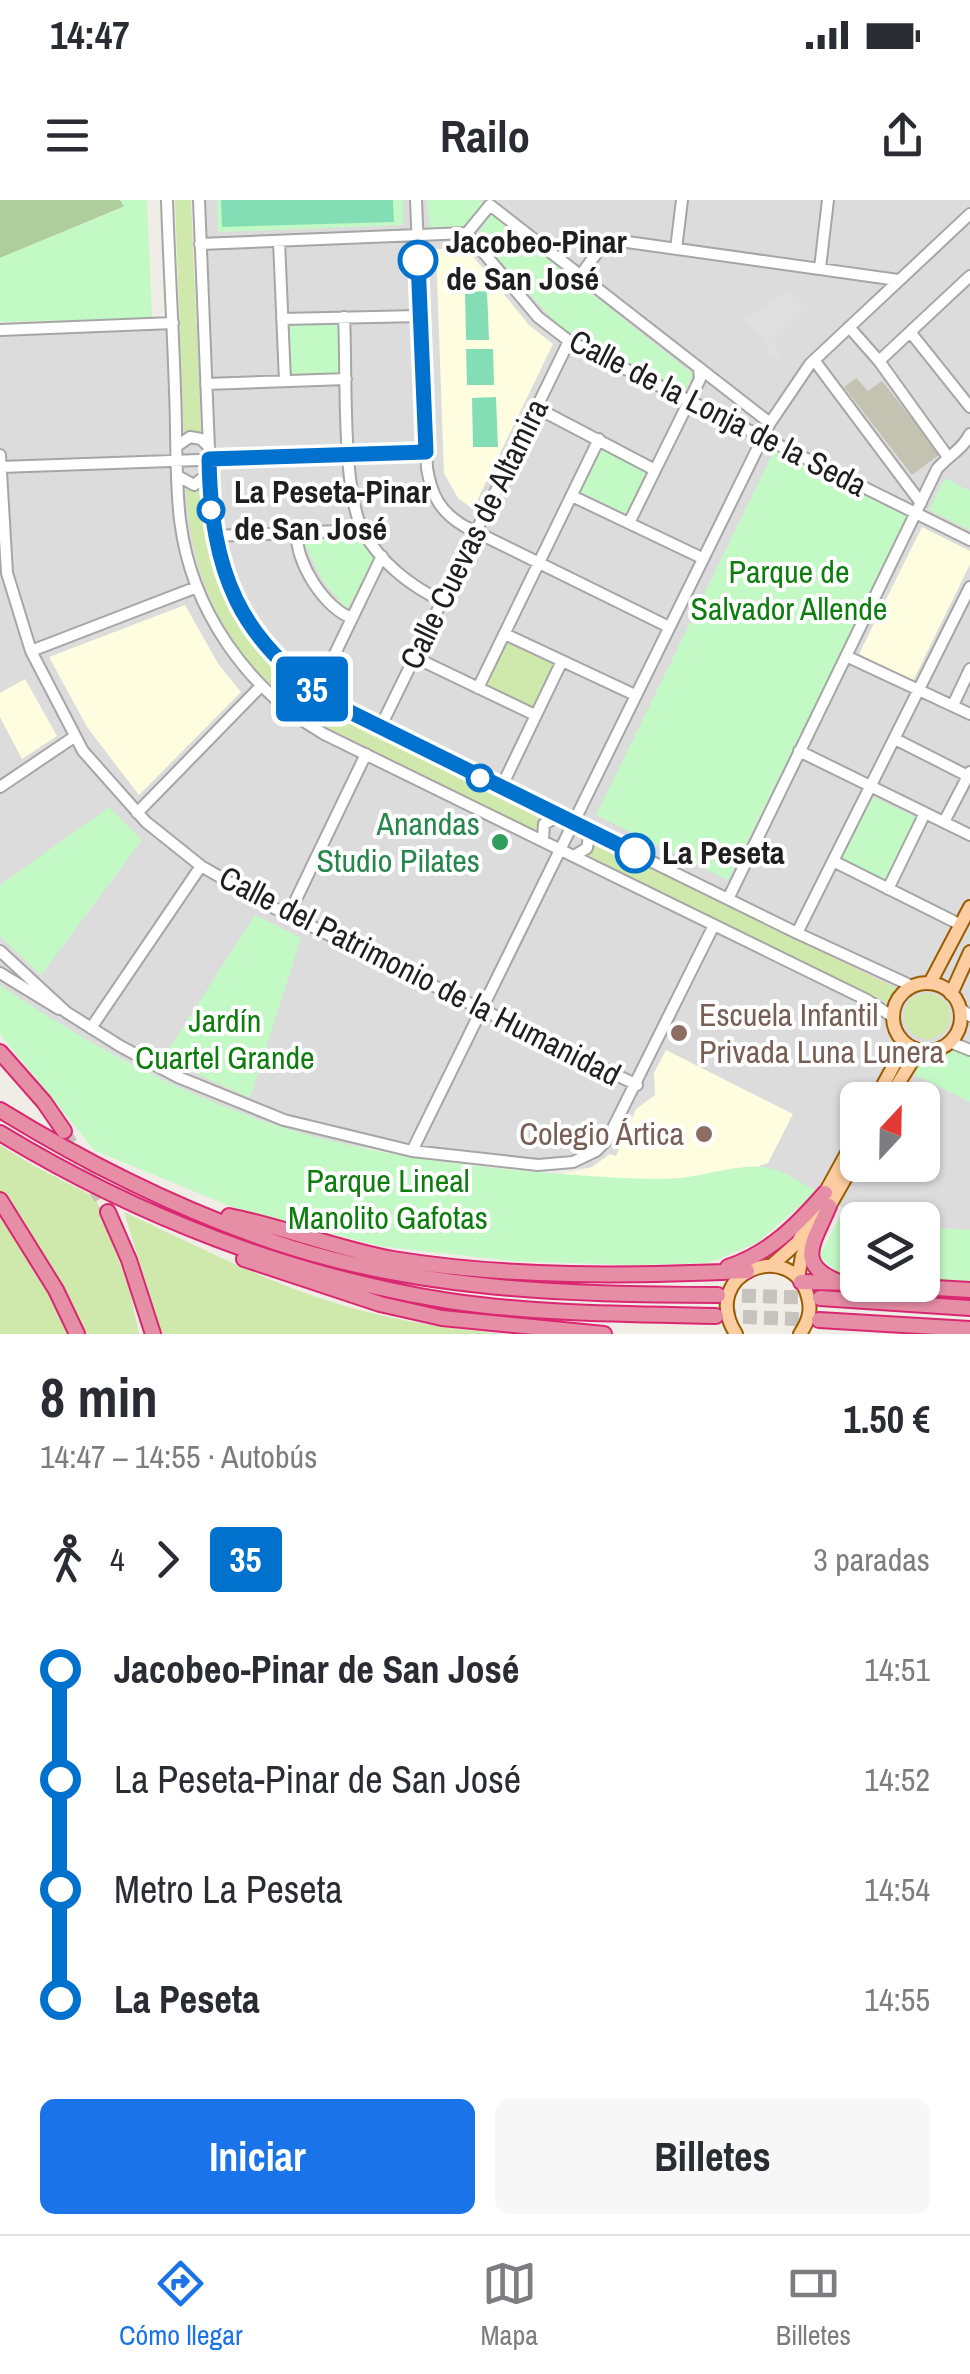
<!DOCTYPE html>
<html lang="es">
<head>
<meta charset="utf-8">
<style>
	body { margin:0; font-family:"Archivo Narrow",sans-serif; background:#f7f7f7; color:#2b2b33; height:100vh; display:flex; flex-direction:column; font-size:38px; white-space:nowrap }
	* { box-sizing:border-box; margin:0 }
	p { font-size:32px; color:#7c7c81 }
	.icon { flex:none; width:55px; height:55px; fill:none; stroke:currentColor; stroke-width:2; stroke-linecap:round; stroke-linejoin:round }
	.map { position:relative; height:1134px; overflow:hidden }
	.sheet { display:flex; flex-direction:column; background:#fff; flex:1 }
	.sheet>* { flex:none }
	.badge { padding:0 20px; border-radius:8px; font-size:35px; line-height:65px }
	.needle { width:65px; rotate:22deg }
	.tools { position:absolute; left:840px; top:882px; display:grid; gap:20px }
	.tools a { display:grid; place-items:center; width:100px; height:100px; border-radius:15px; background:#fff; box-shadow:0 2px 8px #0004; font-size:50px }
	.map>.badge { position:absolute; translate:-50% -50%; box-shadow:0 0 0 5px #fff }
	.legs { display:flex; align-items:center; gap:15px; height:110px; padding:0 40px; font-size:32px }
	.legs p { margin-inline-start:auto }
	.headline { display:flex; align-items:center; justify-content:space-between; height:170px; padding:0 40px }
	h1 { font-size:55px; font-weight:700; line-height:75px }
	.primary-button { display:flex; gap:20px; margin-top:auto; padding:20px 40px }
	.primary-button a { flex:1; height:115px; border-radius:15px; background:#1a73e8; color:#fff; font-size:40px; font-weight:700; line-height:115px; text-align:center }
	.primary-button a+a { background:#f7f7f7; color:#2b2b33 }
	ul { padding:0 40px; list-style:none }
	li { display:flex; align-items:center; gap:35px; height:110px; font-size:38px }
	li i { display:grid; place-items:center; width:15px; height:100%; margin:0 12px; background:currentColor }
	li i::after { content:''; width:25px; height:25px; margin:-12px; border:8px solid; border-radius:50%; background:#fff }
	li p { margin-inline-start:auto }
	li:first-child i { background:linear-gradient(#0000 50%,currentColor 0) }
	li:last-child i { background:linear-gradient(currentColor 50%,#0000 0) }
	.status { display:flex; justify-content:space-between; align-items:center; height:70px; padding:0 50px; background:#fff; direction:ltr }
	.status svg { height:28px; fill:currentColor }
	header { display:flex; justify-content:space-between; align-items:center; height:130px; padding:0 40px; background:#fff; font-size:45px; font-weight:700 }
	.menu { display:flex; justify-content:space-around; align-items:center; height:140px; border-top:2px solid #e1e1e2; background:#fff; font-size:28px; color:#7c7c81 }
	.menu a { display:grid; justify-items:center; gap:5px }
	.menu .current { color:#1a73e8 }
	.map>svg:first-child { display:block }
</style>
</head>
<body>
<div class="status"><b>14:47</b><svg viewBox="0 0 49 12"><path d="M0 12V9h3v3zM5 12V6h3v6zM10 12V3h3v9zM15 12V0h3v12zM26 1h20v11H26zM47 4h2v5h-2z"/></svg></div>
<header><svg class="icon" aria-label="menu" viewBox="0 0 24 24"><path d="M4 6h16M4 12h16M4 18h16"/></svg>Railo<svg class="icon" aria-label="share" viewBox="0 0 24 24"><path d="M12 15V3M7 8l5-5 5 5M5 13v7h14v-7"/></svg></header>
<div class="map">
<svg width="970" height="1134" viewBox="0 0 970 1134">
	<rect width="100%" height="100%" fill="#f0ece6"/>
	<path fill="#dddcdc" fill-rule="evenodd" d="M 203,0 L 970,0 L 970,1030 L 923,1027 L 922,1020 L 873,1020 L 811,994 L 756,964 L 526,970 L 266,934 L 83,844 L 0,788 L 0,134 L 210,121 ZM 858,900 L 922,900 L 922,965 L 858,965 Z"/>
	<path fill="#fffde0" d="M 436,49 L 468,50 L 529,125 L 553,144 L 473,309 L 458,298 L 444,273 Z
		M 922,327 L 970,351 L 970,364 L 913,481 L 859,454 Z
		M 185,405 L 219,465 L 241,492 L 139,595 L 87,527 L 49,457 Z
		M 25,479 L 57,536 L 22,559 L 0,517 L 0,493 Z
		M 666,850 L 793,914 L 768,963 L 720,979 L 652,982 L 560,975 L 592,967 L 610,954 L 616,956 L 636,909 L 655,895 L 654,873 Z"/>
	<path fill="#c4c3b1" d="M 856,178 L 868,191 L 882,181 L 940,254 L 912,275 L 844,187 Z"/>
	<path fill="#cfe9ac" d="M 175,0 L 191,0 L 201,234 L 184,234 Z
		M 203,287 C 209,383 245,465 333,514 C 355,526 379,536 401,547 C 449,570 497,593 545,616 L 538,632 L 326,527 C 236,471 192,394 186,288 Z
		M 507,440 L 555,464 L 534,508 L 486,485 Z
		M 595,640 L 900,790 L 892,805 L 588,656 Z
		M904 816a23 23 0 1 1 46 0a23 23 0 1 1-46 0Z
		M 0,945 L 36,967 L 95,997 L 129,1088 L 139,1134 L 0,1134 Z
		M 124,1012 C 198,1046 273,1086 352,1108 C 400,1121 455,1130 505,1134 L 162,1134 Z"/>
	<path fill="#aecf9b" d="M 0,0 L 120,0 L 125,6 L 0,58 Z"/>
	<path fill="#c3f9c4" d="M 120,0 L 147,0 L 152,118 L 0,122 L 0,58 L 124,7 Z
		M 217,0 L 403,0 L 403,25 L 218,32 Z
		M 427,0 L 478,0 L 484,4 L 470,26 L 430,28 Z
		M 491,14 L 693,174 L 685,192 L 578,140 L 556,123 L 477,36 Z
		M 344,117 L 346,179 L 285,181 L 282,119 Z
		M 603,247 L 647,269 L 626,314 L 581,292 Z
		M 776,247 L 910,314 L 728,680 L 596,615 Z
		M 945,278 L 970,291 L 970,330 L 929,310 Z
		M 357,337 L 361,338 L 373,354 L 373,361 L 347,409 L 324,382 L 303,342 L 305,339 Z
		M 872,596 L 917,618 L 887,680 L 841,658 Z
		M 109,607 L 142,640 L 41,775 L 0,736 L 0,685 Z
		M 255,715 L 301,738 L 250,898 L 163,858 Z
		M 0,785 C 95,850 200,905 312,936 C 401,960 497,970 589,976 C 618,978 650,980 679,978 C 705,976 745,962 769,968 C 785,971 802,984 817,991 L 757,1043 L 708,1063 L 632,1065 L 513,1061 L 379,1046 L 237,1009 L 94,950 L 0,834 Z
		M 950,842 L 970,850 L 970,902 L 907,871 L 919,850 L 930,851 Z
		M 845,1008 L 873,1020 L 858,1020 L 857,1077 L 841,1075 L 819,1056 Z
		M 922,1027 L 970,1030 L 970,1084 L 923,1081 Z"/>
	<path fill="#84deb5" d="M 221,0 L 393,0 L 394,22 L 222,27 Z
		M 487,91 L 489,140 L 466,140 L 465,92 Z
		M 466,149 L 493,149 L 494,185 L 467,185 Z
		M 496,197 L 498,247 L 473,247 L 472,198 Z"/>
	<path fill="#dfdfdf" d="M 788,89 L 809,107 L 772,142 L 784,154 L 778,161 L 765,150 L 768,146 L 766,140 L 744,120 Z"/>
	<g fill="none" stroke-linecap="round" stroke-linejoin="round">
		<path stroke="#c6c3be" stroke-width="14" stroke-dasharray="14 7" stroke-linecap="butt" d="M 64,931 L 108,1012
			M 721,1095 L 819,1098
			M 722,1116 L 819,1120"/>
		<defs>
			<path id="minor" d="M 167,0 C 169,64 173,127 175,191 C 177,233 175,278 180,320 C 191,410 247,489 324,534 L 867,800 L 893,817
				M 199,0 L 212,324 C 228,414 274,471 353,515 L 797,733 L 912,786
				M 416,0 L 427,268 C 431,294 440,312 464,326 L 667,426
				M 467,33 L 538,117 L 569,141 L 970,340
				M 467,33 L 490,5 L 770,223
				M 279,41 L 285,181
				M 200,44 L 467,33
				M 676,49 L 682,0
				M 820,68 L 828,0
				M 580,76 L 604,43 L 613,40 L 898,80
				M 344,117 C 347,169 341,289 363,331 C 380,362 410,386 442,401
				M 282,119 L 420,116
				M 849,127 L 879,161 L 948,257
				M 0,130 L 173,123
				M 911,133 L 970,207
				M 814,160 L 921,303
				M 879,161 L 970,76
				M 206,184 L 346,179
				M 535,207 L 655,270
				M 177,246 L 190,237 L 201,239 L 208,246
				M 0,255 L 7,373 L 31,451 L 83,551 L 146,622 L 201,666 L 274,708 L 637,885
				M 0,267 L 426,252
				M 178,276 L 194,285 L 209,273
				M 572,296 L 702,358
				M 629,323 L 700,179 L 699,168
				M 297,333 C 295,362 325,409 352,418
				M 214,336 L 363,330
				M 505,434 L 635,495
				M 31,451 L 197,387
				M 846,456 L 970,514
				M 414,457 L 535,515
				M 478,488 L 599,239
				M 316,493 L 382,356
				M 953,505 L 970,469
				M 380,528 L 569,141
				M 895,539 L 968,576
				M 799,551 L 970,635
				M 0,587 L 74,537
				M 501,588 L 562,461
				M 137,613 L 261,486
				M 944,622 L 970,572
				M 543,640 L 544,624 L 559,616
				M 574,656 L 587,648 L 590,631
				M 833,661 L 961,725
				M 888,689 L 925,613
				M 728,699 L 937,269 C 949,255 962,250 970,234
				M 289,714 L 366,554
				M 797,733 L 970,387
				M 0,751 L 66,812 L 120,846 L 178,877 L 284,920 L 412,951 L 538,965 L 573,962 L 596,951 L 607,940 L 714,725
				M 0,773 L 59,809
				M 960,808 L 970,816
				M 91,828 L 201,666
				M 950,842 L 970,850
				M 412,951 L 770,223 L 810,164 L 970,14"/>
			<path id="major" d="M 930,783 L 970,707
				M893 817a34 34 0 1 1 68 0a34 34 0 1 1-68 0Z
				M 951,794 L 970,752
				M 875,900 L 901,852 L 903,841
				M 888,900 L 919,850
				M 826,1012 L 858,956
				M 772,1065 L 798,1042 L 858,933
				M 798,1078 L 802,1056 L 811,1038
				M 736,1134 C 697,1072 793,1037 808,1097 C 812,1111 808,1122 800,1134"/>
			<path id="highway" d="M 0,852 L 44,902 L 64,931
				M 0,910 C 86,963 178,1009 274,1042 C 416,1090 570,1095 718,1095
				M 0,933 C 137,1016 290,1076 449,1101 C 537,1114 627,1114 716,1116
				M 0,1000 L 56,1090 L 77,1134
				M 829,1006 C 815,1041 793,1064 839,1082
				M 108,1012 L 129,1060 L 153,1134
				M 229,1016 C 284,1027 338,1049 393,1059 C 509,1078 631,1076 747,1071
				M 244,1059 L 380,1104 L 442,1118 L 604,1134
				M 728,1067 C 770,1053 797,1025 825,993
				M 801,1082 L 858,1083
				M 887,1085 L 970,1090
				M 820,1098 L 970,1108
				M 819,1120 L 970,1129"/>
		</defs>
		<use href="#minor" stroke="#a6a6a6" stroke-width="14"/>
		<use href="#major" stroke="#995c01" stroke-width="16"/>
		<use href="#highway" stroke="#da2771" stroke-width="18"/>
		<use href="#minor" stroke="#fff" stroke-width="10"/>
		<use href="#major" stroke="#fbcda0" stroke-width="12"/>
		<use href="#highway" stroke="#e68ea5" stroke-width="14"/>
	</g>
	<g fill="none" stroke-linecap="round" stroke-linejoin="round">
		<defs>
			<path id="line-1" d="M 418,60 L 426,252 L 209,259 C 211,372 238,440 334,504 L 635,653"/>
		</defs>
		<use href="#line-1" stroke="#fff" stroke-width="22"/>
		<use href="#line-1" stroke="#0072ce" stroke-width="15"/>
	</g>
	<g fill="#fff" stroke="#0072ce" stroke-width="5">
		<circle cx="418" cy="60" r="18"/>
		<circle cx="211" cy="310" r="12"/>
		<circle cx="480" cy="578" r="12"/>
		<circle cx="635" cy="653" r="18"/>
	</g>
	<circle fill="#2e9e5b" stroke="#fff" stroke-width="4" cx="500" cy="642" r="10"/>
	<g fill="#8d6e63" stroke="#fff" stroke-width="4">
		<circle cx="679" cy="833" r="10"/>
		<circle cx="704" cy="934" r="10"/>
	</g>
	<g text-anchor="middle" stroke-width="8" stroke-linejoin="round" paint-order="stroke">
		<g font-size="32" font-weight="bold" fill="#1f1f1f" stroke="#fff" text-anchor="start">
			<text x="446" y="53">Jacobeo-Pinar<tspan x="446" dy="37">de San José</tspan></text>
			<text x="234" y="303">La Peseta-Pinar<tspan x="234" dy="37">de San José</tspan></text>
			<text x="662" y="664">La Peseta</text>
		</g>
		<g font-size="32" fill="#1f1f1f" stroke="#fff">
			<text transform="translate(718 213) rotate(27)" y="11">Calle de la Lonja de la Seda</text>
			<text transform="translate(474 334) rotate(-64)" y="11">Calle Cuevas de Altamira</text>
			<text transform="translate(420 776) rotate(27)" y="11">Calle del Patrimonio de la Humanidad</text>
		</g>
		<g font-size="32" fill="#0d7e0e" stroke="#fff">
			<text x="789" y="383">Parque de<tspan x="789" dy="37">Salvador Allende</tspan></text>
			<text x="225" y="832">Jardín<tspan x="225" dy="37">Cuartel Grande</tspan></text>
			<text x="388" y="992">Parque Lineal<tspan x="388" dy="37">Manolito Gafotas</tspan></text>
		</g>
		<g font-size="32" fill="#27864d" stroke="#fff" text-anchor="end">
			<text x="480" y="635">Anandas<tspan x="480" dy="37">Studio Pilates</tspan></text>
		</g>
		<g font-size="32" fill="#785e54" stroke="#fff" text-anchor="start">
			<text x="699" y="826">Escuela Infantil<tspan x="699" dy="37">Privada Luna Lunera</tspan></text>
			<text x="684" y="945" text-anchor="end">Colegio Ártica</text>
		</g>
	</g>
</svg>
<div class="tools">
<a><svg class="needle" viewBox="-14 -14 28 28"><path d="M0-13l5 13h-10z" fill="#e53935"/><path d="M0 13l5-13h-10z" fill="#7c7c81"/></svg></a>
<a><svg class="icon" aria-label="layers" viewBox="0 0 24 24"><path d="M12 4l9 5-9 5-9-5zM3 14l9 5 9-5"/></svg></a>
</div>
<b class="badge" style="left:312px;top:489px;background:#0072ce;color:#fff">35</b>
</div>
<section class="sheet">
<div class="headline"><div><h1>8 min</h1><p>14:47 – 14:55 · Autobús</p></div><b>1.50 €</b></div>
<div class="legs"><svg class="icon" aria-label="walk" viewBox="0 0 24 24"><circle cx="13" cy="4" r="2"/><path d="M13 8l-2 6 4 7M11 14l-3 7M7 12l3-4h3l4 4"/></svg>4<svg class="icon" aria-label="forward" viewBox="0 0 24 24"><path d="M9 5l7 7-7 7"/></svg><b class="badge" style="background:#0072ce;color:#fff">35</b><p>3 paradas</p></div>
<ul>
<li><i style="color:#0072ce"></i><b>Jacobeo-Pinar de San José</b><p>14:51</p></li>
<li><i style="color:#0072ce"></i><span>La Peseta-Pinar de San José</span><p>14:52</p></li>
<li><i style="color:#0072ce"></i><span>Metro La Peseta</span><p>14:54</p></li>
<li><i style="color:#0072ce"></i><b>La Peseta</b><p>14:55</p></li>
</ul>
<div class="primary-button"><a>Iniciar</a><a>Billetes</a></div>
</section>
<nav class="menu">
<a class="current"><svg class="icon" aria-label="directions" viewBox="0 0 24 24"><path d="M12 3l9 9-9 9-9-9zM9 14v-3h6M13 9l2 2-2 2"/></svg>Cómo llegar</a>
<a><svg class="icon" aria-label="map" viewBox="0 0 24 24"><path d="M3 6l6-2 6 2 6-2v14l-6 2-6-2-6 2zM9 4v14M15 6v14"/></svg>Mapa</a>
<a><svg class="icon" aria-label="tickets" viewBox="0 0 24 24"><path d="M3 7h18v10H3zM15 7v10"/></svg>Billetes</a>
</nav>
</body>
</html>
